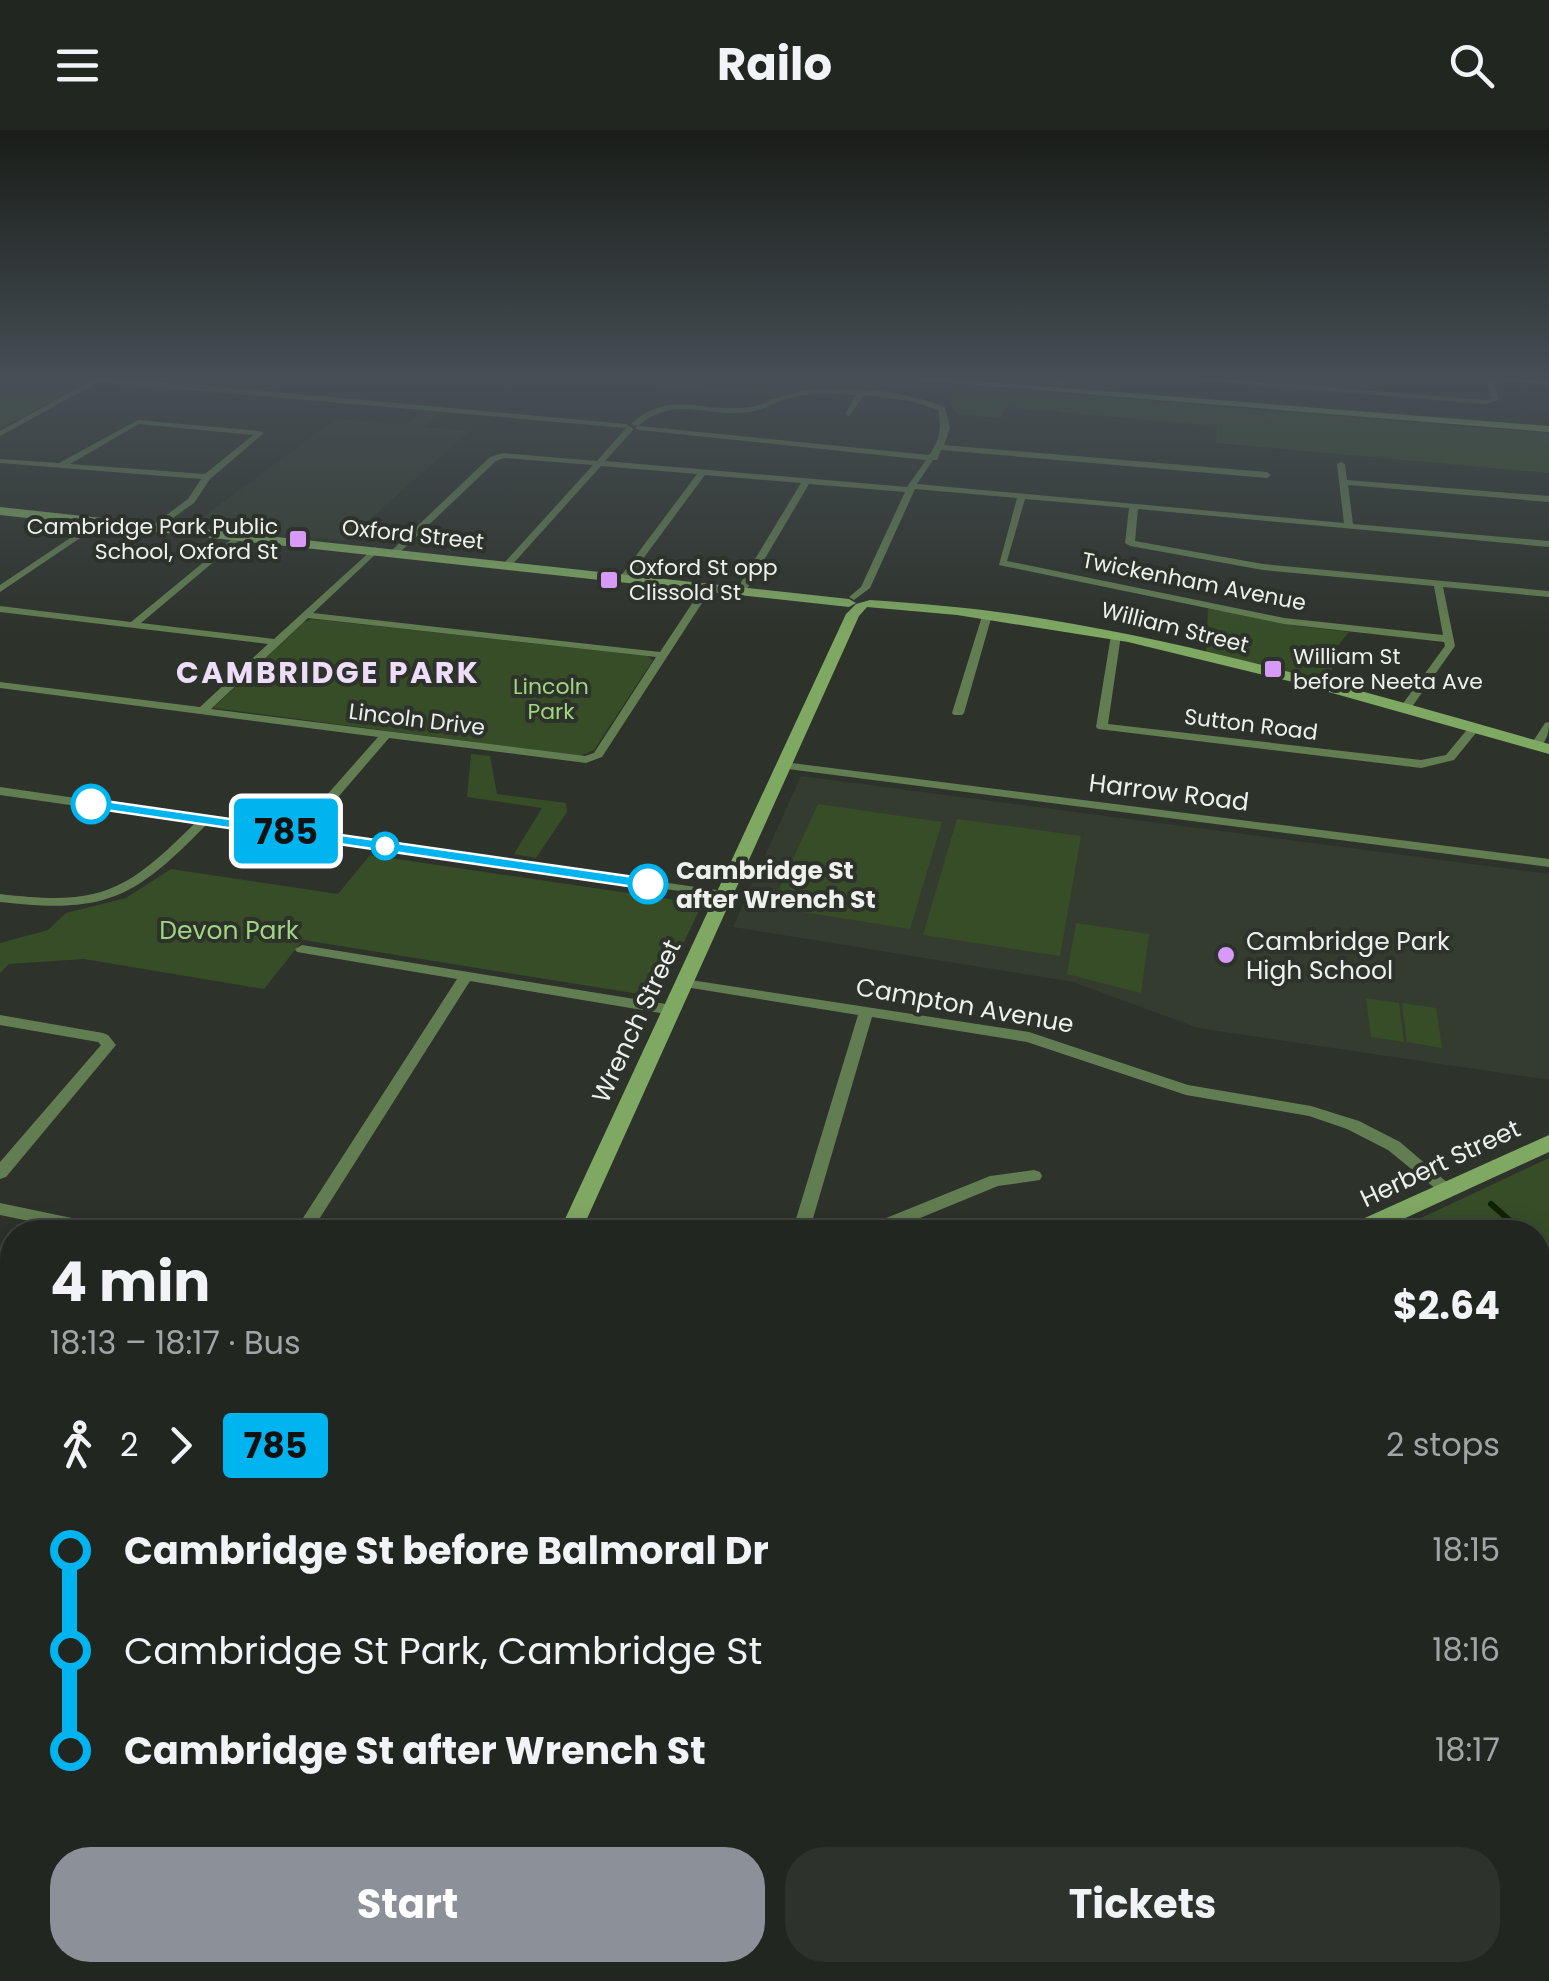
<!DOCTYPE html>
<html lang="en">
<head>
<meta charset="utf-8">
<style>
	body { margin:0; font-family:Poppins,sans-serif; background:#2e322d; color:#f1f3f6; height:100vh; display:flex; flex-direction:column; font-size:38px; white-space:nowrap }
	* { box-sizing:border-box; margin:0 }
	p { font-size:32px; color:#a2a5a5 }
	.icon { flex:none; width:55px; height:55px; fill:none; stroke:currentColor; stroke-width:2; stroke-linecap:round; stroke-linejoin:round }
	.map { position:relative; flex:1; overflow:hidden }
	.drawer { position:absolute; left:0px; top:1090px; width:1550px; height:762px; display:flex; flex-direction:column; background:#222620; border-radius:40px 40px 0 0; box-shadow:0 5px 25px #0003,0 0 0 2px #3f433e }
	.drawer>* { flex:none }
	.badge { padding:0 20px; border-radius:8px; font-size:35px; line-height:65px }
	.map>.badge { position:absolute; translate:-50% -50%; box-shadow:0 0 0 5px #fff }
	.legs { display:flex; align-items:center; gap:15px; height:110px; padding:0 50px; font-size:32px }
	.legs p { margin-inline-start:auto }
	.summary { display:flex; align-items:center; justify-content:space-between; height:170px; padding:0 50px }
	h1 { font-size:55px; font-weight:700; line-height:75px }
	.button { display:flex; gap:20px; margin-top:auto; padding:20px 50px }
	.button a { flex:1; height:115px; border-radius:40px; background:#8c9099; color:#fff; font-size:40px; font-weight:700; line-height:115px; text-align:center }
	.button a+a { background:#2e322d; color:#f1f3f6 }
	ul { padding:0 50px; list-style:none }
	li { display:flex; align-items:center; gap:35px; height:100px; font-size:38px }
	li i { display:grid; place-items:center; width:15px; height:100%; margin:0 12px; background:currentColor }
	li i::after { content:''; width:25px; height:25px; margin:-12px; border:8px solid; border-radius:50%; background:#222620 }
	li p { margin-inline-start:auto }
	li:first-child i { background:linear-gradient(#0000 50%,currentColor 0) }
	li:last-child i { background:linear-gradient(currentColor 50%,#0000 0) }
	header { display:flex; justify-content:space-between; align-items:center; height:130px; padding:0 50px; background:#222620; font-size:45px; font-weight:700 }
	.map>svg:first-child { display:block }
</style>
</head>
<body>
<header><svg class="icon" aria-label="menu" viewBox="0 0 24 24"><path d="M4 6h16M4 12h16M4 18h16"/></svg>Railo<svg class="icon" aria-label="search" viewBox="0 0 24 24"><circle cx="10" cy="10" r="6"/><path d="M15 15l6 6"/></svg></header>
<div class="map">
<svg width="1549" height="1851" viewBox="0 0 1549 1851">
	<rect width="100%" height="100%" fill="#2d322b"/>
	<path fill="#343c2f" d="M 424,281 L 439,283 L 424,297 L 470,301 L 345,411 L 192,395 L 336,289 L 406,295 Z
		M 801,646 L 1549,744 L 1549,950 L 1198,898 L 1073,852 L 733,797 Z"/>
	<path fill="#374d28" d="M 0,246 L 97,246 L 0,299 Z
		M 672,246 L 843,246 L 1549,303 L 1549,343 L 1216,313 L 1217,296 L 1006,277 L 1000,288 L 957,284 L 949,273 L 953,260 L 795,251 L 812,260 L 772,267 L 662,257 Z
		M 1208,478 L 1297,496 L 1349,502 L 1331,524 L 1333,555 L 1206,522 Z
		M 312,489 L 647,526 L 653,530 L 594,620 L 580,626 L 213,578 L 304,492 Z
		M 471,624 L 490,626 L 497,664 L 566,673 L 567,682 L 536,728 L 514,724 L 542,678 L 467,667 Z
		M 818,674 L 942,692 L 910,799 L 771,777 Z
		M 957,689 L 1081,706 L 1060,826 L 923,805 Z
		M 370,725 L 702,774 L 658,867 L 303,810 L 264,859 L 84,829 L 9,834 L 0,843 L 0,813 L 48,800 L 66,783 L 126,768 L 171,739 L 338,764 Z
		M 1076,793 L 1149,804 L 1141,863 L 1067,844 Z
		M 1366,868 L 1399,873 L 1404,912 L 1371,907 Z
		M 1402,873 L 1436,878 L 1442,918 L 1407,912 Z
		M 1549,1028 L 1549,1675 L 1538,1661 L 1538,1102 L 1391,1102 Z"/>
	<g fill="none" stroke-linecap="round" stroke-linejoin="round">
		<path stroke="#112204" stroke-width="6" d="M 1491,1074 L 1523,1102
			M 1538,1116 L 1549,1126"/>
		<path fill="#637d52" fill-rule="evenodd" d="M 99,246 L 626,294 L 634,299 L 605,331 L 907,357 L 926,330 L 639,300 L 635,298 L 639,296 L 929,325 C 940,310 942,298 938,280 L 911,271 L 864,265 L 849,286 L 845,284 L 856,265 C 836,264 814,262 794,267 C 779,270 765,279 750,282 C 707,288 676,264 638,296 L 631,294 C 669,258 704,284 749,277 C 764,275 777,266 792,263 C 837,253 903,260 945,277 L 950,298 L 944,315 L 1267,342 L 1271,345 L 1267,348 L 941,320 L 937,330 L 933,330 L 917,354 L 1344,393 L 1337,334 L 1341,332 L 1345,334 L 1347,350 L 1549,366 L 1549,372 L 1348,355 L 1353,394 L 1549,411 L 1549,417 L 1138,379 L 1135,411 L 1263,434 L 1549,461 L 1549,467 L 1443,457 L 1455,516 L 1409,581 L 1405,582 L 1399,579 L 1445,516 L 1444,512 L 1284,494 L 999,435 L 1017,368 L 915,359 L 870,458 L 854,470 L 849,467 L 861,457 L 905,362 L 809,354 L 747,459 L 742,462 L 737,459 L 801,353 L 705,345 L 628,449 L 625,450 L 620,447 L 697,344 L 601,336 L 511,436 L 508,437 L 503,434 L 505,432 L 593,335 L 504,328 L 496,331 L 397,425 L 389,423 L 490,327 L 503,323 L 597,331 L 626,298 L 99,252 L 0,306 L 0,301 ZM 1025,369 L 1129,378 L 1125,413 L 1130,416 L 1263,440 L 1434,456 L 1443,505 L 1284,488 L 1007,431 Z
			M 1059,246 L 1067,246 L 1064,256 L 1057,254 Z
			M 1151,246 L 1184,246 L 1485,270 L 1491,269 L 1487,249 L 1480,246 L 1549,251 L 1549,255 L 1494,249 L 1499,270 L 1485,274 Z
			M 138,290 L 260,301 L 264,303 L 210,349 L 194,373 L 156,400 L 153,399 L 153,395 L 188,369 L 201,349 L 0,333 L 0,329 L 59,333 ZM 139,294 L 253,305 L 205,344 L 70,334 Z
			M 97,390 L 104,392 L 0,462 L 0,455 Z
			M 239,403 L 242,404 L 242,408 L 141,493 L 274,509 L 375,417 L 380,420 L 378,422 L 313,483 L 660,522 L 705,454 L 711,454 L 713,456 L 602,627 L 586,633 L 389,608 L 308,702 L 724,761 L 731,765 L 729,768 L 207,694 C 134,769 106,784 0,772 L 0,764 C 100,776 125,763 195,693 L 0,665 L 0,657 L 296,700 L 378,607 L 0,558 L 0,552 L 200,577 L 268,514 L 0,482 L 0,476 L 131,492 ZM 308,488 L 656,527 L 594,623 L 585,626 L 211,579 Z
			M 983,483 L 992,485 L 964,583 L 962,585 L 954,585 L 952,583 Z
			M 1116,502 L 1121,505 L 1108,594 L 1421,630 L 1446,625 L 1470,596 L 1478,596 L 1480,598 L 1454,630 L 1421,638 L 1098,599 L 1096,597 L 1111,505 Z
			M 1549,592 C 1549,603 1547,609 1540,618 L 1532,618 L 1530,616 L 1545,593 Z
			M 784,632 L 1549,729 L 1549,737 L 780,638 L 778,636 Z
			M 302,815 L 672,875 L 679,880 L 672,885 L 470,851 L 311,1102 L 294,1102 L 457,849 L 297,822 L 295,819 Z
			M 684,849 L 1029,902 L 1188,955 L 1311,976 L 1359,991 L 1400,1012 L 1456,1060 L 1454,1064 L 1442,1064 L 1388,1020 L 1347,999 L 1309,986 L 1186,965 L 1027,912 L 872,887 L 809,1102 L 792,1102 L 858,885 L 679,856 L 677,853 Z
			M 0,885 L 103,903 L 108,905 L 116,915 L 6,1047 L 0,1049 L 0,1032 L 101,915 L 98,912 L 0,895 Z
			M 1034,1040 L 1040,1042 L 1042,1046 L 1040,1050 L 998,1056 L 886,1102 L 861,1102 L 864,1097 L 990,1046 Z
			M 0,1073 L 110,1096 L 116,1097 L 119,1102 L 82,1102 L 0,1085 Z
			M 0,1337 L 12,1340 L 12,1358 L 0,1355 Z
			M 12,1549 C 13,1564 17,1584 0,1591 C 0,1575 0,1556 12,1549 Z
			M 1460,1840 L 1486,1840 L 1490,1851 L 1464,1851 Z"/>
		<path fill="#7fa863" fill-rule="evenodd" d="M 865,246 L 910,246 L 1549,296 L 1549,302 Z
			M 0,377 L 849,469 L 856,473 L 849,477 L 0,385 Z
			M 870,470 C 928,474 987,479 1045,489 C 1216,517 1382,567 1549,614 L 1549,624 L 1293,552 L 1128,512 L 957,485 L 867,477 L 859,486 L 581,1102 L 559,1102 L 846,484 L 856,474 Z
			M 1549,1005 L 1549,1022 L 1375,1102 L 1344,1102 L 1347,1096 Z
			M 0,1725 L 12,1729 L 12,1761 L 0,1757 Z
			M 319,1840 L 384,1840 L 389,1851 L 324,1851 Z"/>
	</g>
	<linearGradient id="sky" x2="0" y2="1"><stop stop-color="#191c18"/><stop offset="0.49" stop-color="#464f55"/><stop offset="1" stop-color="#464f55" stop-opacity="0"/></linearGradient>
	<rect width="1549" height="505" fill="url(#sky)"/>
	<path fill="#00b5ef" stroke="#fff" stroke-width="2.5" d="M 91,669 L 648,749 L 657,754 L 648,759 L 85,677 L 85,670 Z"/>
	<g fill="#d89af8" stroke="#2d322b" stroke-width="4">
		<rect x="288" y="399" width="20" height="20" rx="5"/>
		<rect x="599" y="440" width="20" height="20" rx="5"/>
		<rect x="1263" y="529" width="20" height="20" rx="5"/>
		<circle cx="1226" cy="825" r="10"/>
	</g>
	<g fill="#fff" stroke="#00b5ef" stroke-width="5">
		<circle cx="91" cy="674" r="18"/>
		<circle cx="385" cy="716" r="12"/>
		<circle cx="648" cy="754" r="18"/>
	</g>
	<g text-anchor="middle" stroke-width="8" stroke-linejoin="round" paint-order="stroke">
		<g font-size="22" fill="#edf0ec" stroke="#2d322b" text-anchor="start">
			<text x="278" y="404" text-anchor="end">Cambridge Park Public<tspan x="278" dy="25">School, Oxford St</tspan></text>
			<text x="629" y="445">Oxford St opp<tspan x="629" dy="25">Clissold St</tspan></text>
			<text x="1293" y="534">William St<tspan x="1293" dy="25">before Neeta Ave</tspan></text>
		</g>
		<g font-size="22" fill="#edf0ec" stroke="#2d322b">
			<text transform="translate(413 404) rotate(6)" y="8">Oxford Street</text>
			<text transform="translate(1194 451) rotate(11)" y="8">Twickenham Avenue</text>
			<text transform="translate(1175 497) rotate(14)" y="8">William Street</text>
			<text transform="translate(417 589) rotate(7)" y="8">Lincoln Drive</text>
			<text transform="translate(1251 594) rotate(7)" y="8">Sutton Road</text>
		</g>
		<g font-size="22" fill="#a1d47f" stroke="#2d322b">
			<text x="551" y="564">Lincoln<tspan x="551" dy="25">Park</tspan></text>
		</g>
		<g font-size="25" fill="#edf0ec" stroke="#2d322b">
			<text transform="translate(1169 662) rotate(7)" y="9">Harrow Road</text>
			<text transform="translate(965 875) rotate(10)" y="9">Campton Avenue</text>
			<text transform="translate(636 891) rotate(-65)" y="9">Wrench Street</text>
			<text transform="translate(1440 1033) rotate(-25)" y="9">Herbert Street</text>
		</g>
		<g font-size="25" font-weight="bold" fill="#edf0ec" stroke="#2d322b" text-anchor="start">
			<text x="676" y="749">Cambridge St<tspan x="676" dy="29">after Wrench St</tspan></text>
		</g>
		<g font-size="25" fill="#a1d47f" stroke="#2d322b">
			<text x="229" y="809">Devon Park</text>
		</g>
		<g font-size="25" fill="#edf0ec" stroke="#2d322b" text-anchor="start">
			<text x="1246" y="820">Cambridge Park<tspan x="1246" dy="29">High School</tspan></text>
		</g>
		<g font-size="30" font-weight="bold" letter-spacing="2.5" fill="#eeddf8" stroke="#2d322b">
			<text x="328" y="553">CAMBRIDGE PARK</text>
		</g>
	</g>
</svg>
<b class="badge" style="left:286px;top:701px;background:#00b5ef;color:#111">785</b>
<section class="drawer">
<div class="summary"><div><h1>4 min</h1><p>18:13 – 18:17 · Bus</p></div><b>$2.64</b></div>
<div class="legs"><svg class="icon" aria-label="walk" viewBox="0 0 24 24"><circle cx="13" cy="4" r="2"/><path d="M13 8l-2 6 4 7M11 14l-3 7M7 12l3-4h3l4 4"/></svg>2<svg class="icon" aria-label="forward" viewBox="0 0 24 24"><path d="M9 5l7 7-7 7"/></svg><b class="badge" style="background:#00b5ef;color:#111">785</b><p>2 stops</p></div>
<ul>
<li><i style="color:#00b5ef"></i><b>Cambridge St before Balmoral Dr</b><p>18:15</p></li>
<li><i style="color:#00b5ef"></i><span>Cambridge St Park, Cambridge St</span><p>18:16</p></li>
<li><i style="color:#00b5ef"></i><b>Cambridge St after Wrench St</b><p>18:17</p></li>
</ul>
<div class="button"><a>Start</a><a>Tickets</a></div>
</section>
</div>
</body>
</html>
